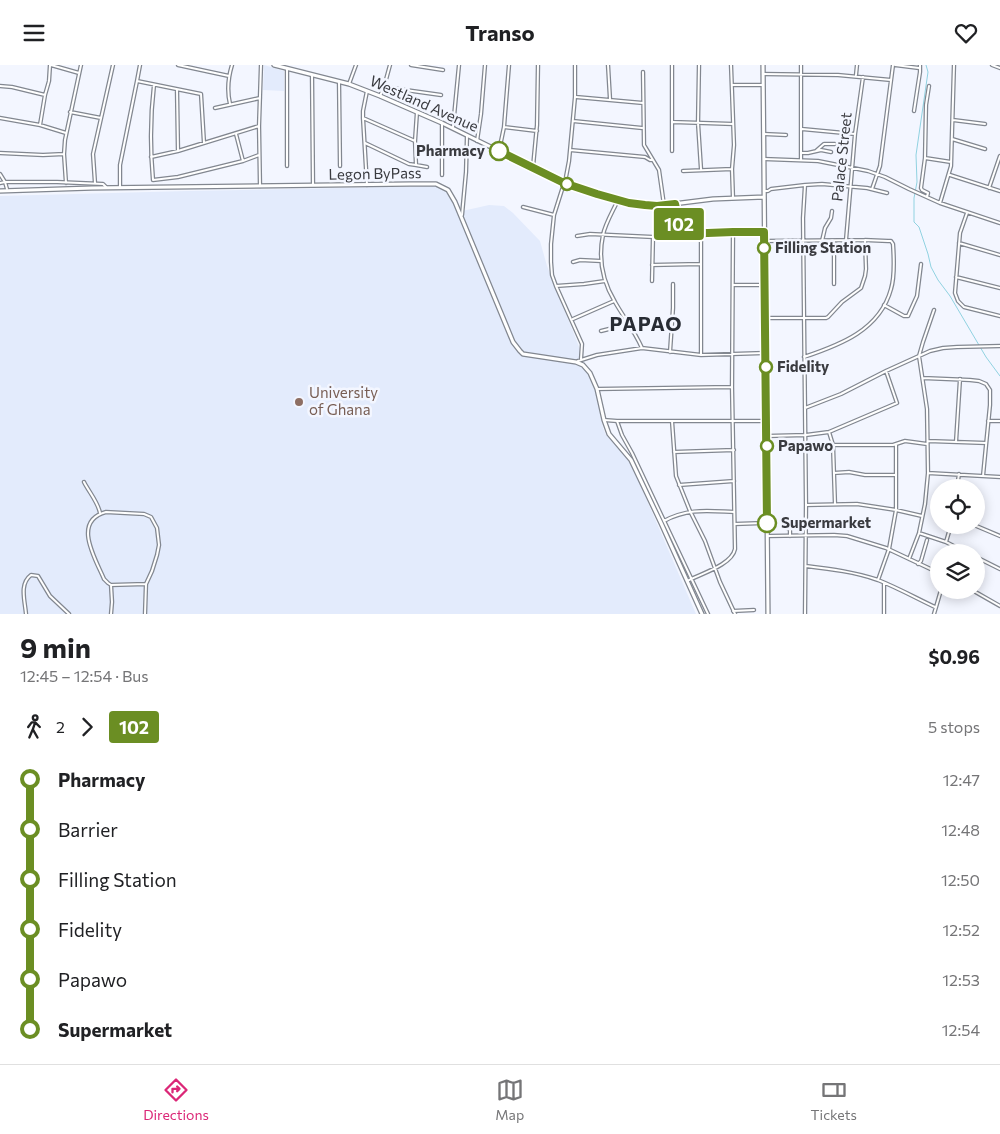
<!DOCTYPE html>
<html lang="en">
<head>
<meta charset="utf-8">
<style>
	body { margin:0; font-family:Commissioner,sans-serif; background:#f2f2f2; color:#202124; height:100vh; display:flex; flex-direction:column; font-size:19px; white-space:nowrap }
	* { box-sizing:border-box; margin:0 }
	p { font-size:16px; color:#757577 }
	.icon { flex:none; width:28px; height:28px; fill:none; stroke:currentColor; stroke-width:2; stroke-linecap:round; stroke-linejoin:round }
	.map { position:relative; height:549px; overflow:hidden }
	.side { display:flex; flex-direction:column; background:#fff; flex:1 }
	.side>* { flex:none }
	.badge { padding:0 10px; border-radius:4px; font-size:18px; line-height:32px }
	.controls { position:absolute; left:930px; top:414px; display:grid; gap:10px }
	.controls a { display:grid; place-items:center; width:55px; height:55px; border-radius:50%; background:#fff; box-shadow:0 2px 12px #0003; font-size:25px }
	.map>.badge { position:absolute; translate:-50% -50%; box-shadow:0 0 0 2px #fff }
	.legs { display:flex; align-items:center; gap:8px; height:55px; padding:0 20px; font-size:16px }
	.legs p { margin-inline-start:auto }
	.overview { display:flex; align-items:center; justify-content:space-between; height:85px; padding:0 20px }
	h1 { font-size:28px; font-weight:700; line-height:38px }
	ul { padding:0 20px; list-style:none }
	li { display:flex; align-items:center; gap:18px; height:50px; font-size:19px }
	li i { display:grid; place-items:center; width:8px; height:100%; margin:0 6px; background:currentColor }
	li i::after { content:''; width:12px; height:12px; margin:-6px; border:4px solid; border-radius:50%; background:#fff }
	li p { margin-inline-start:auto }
	li:first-child i { background:linear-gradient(#0000 50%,currentColor 0) }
	li:last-child i { background:linear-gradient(currentColor 50%,#0000 0) }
	header { display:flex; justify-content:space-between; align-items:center; height:65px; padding:0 20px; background:#fff; font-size:22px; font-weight:700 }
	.menu { display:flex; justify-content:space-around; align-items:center; height:70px; border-top:1px solid #e0e0e0; background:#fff; font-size:14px; color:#757577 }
	.menu a { display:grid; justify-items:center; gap:2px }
	.menu .active { color:#db2777 }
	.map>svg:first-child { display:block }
</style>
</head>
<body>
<header><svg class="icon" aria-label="menu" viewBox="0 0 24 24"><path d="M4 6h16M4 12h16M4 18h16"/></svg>Transo<svg class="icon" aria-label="heart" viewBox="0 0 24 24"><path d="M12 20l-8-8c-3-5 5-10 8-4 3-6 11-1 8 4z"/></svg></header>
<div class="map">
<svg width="1000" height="549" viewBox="0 0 1000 549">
	<rect width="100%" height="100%" fill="#f3f6ff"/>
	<path fill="#e3ebfc" d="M 264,0 L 284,6 L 284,26 L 263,25 Z
		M 438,121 L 447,127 L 458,147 L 489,140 L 504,141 L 513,148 L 540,176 L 547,201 L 578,279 L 597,331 L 603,363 L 606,370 L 630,396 L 696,549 L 0,549 L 0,131 L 187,126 Z"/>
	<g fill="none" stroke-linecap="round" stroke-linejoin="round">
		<path stroke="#90d2e1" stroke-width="1" d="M 926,0 L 928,7 L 916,90 L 917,117 L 914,133 L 914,157 L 919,162 L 928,189 L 931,202 L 938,215 L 950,231 L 986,292 L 1000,311"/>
		<defs>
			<path id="street" d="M 51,0 L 79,8
				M 140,0 L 137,16 L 201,29 L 204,78
				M 178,0 L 229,11
				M 411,0 L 443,5
				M 575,0 L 575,32 L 569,96 L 566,112 L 554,150 L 551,179 L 551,197 L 552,210 L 556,221 L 582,279 L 581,294
				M 608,0 L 610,34
				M 699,0 L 698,58 L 701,104
				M 731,0 L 734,80 L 732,104 L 733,133
				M 801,0 L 801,94
				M 895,0 L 919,3
				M 992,0 L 1000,3
				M 287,4 L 287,101
				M 643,7 L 644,80 L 659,105 L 664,140
				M 763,9 L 838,10 L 891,15
				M 312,10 L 313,120
				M 856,10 L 857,0
				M 339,17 L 340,101
				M 349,19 L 356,0
				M 154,20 C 150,53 150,82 153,115 L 178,112 L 243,96 L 259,90
				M 733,20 L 763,20
				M 0,21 L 12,22 L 45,30
				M 929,21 L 926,40 L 925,93 L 951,97
				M 384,22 L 441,30
				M 177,25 L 178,86
				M 380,31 L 384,22 L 390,0
				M 576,32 L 643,38
				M 230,39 C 227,26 228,13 232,0
				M 215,43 L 260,33
				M 914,46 L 920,7 L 920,0
				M 70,47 L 101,53
				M 417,47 L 415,76 L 416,100 L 427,102
				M 0,53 L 40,60 L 66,68
				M 363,53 L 415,76
				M 953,55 L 985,59
				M 573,56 L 642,63
				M 673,57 L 733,59
				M 442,58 L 442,110
				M 40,60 L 45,30 L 49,16 L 50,0
				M 453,62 L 459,0
				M 504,62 L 537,66
				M 802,64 L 855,69
				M 236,69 L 243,96
				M 764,69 L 786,70
				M 952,74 L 985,84
				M 477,76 L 481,49 L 485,0
				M 365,78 L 409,99 L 416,100
				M 570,85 L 645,92 L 650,95 L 653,95
				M 499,86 L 504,62 L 509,0
				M 672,86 L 672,0
				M 816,86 L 824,79 L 835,79
				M 0,88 L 43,90 L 64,89
				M 801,88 L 808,88 L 821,85 L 831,87
				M 151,92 L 178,86 L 259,61
				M 925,93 L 921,123 L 922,125 L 928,128 L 927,132
				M 764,94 L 818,96 L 868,106 L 885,112 L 909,124 L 940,138 L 1000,158
				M 533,102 L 537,60 L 538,0
				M 683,106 L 732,104
				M 0,109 L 5,117 L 7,124
				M 950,110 L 1000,126
				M 0,118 L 5,117 L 57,117 L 103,119 L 106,122
				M 66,118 L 64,89 L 65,75 L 81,0
				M 95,118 L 93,89 L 113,0
				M 367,120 L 363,53 L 363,46 L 367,26
				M 805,120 L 803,153 L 806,440 L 805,549
				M 260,121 L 259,61 L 261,0
				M 120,122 L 120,100 L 137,16
				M 989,123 L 1000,91
				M 872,124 L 880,101 L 893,0
				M 764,126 L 768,126 L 771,124 L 805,120 L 822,119 L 867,123 L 887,128
				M 618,135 C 613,146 605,159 603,170 C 598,194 603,217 615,237 C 624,253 634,265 642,283
				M 940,138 L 951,101 L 954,0
				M 675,140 L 682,169
				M 523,142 L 554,150
				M 967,148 L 960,168 L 955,228 L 958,236 L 964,242 L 1000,251
				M 462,150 L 466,107 L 467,71
				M 577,171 L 590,169 L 653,172 L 733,167 L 764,167
				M 846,175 L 855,69 L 863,12
				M 764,176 L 865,175 L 888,176 L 891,176 L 893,179 C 894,193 895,211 891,224 C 880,265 840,280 804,292
				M 822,176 L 825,163 L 831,153 L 832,146
				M 834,176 L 834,219
				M 959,178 L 1000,190
				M 573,197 L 580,195 L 601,196
				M 652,200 L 701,199
				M 956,212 L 1000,223
				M 652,216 L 653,172
				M 733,220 L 765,220
				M 556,221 L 584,219 L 605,216
				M 884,240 L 904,251 L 908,251 L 917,231 L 921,199
				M 766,253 L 826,253 L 828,252 L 842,237 L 861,223 L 865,211 L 866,204 L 865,175
				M 573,254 L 614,236
				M 601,266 L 609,264 L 615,260 L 627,256
				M 670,287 L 673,243 L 673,219
				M 701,290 L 701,168
				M 578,296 L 597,290 L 642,283 L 701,290 L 766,288
				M 923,313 L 970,315 L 979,316 L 986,319 L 990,325 L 990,340 L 983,411
				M 597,324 L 732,322
				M 805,343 L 841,329 L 886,306 L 930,286 L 943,283 L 957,282 L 1000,281
				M 604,355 L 617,356 L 766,356
				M 617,356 L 622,370 L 632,388 L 708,549
				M 672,356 L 676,411 L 690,446 L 705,476 L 720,517 L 735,549
				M 988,356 L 1000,356
				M 829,367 L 833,380 L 835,439
				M 767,371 L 806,370 L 829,367 L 897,338 L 886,306
				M 928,376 L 986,378
				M 956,377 L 960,314
				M 833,380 L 893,380 L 905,376 L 927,379
				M 674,387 L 734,385
				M 834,408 L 849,407 L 865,410 L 896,410
				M 928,408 L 1000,412
				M 84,417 C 89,427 98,437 100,448
				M 679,420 L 734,416
				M 957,422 L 959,409
				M 806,440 L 857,439 L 896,445 L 922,451
				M 664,456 C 688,443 708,446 734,447
				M 735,459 L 767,458
				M 974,460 L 1000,471
				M 786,462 L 790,465 L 790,471
				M 919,468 L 946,477 L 967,488
				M 768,471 L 834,470 L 847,471 L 886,483 L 939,508
				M 946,477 L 951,460
				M 976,492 L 1000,504
				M 909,494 L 919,468 L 925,439 L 928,408 L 927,344 L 919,291 L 923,277 L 934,245
				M 918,499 L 921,496 L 927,475
				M 806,501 C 831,504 855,507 878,515 C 898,523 916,533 935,542
				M 878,515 L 889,484 L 896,445 L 896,379
				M 687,516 C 700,509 732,500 735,484 L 732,322 L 733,167
				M 111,520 L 146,519
				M 972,525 L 1000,541
				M 733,546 L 754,545
				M 26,549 C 25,536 19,519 31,510 L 38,511 L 50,531 L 69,549
				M 111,549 L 112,537 L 111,520 L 108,518 L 104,514 C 95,493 72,456 106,447 L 144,449 L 151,452 L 157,463 L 159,480 L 157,490 L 152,506 L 146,519 L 145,549
				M 884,549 L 884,518
				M 934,549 L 941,525"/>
			<path id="secondary" d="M 274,0 L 349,19 L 380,31 L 442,58 L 564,118 L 618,135 L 637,139 L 657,141 L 713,134 L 764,132
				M 763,0 L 768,549
				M 0,126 L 92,123 L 410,119 L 436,119 L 448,125 L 455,137 L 513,277 L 520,286 L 523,289 L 576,297 L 583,300 L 590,308 L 597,324 L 604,355 L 609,369 L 631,395 L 661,458 L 702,549"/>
		</defs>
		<use href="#street" stroke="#828790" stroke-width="4.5"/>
		<use href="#secondary" stroke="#828790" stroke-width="5.5"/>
		<use href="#street" stroke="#fff" stroke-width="2"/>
		<use href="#secondary" stroke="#fff" stroke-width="3"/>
	</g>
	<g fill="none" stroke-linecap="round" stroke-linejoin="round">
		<defs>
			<path id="line-1" d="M 499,86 L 564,118 L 597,129 L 629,138 L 645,140 L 657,141 L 675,139 L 682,169 L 733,167 L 764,167 L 767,458"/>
		</defs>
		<use href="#line-1" stroke="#fff" stroke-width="11"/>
		<use href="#line-1" stroke="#6b8e23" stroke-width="8"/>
	</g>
	<g fill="#fff" stroke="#6b8e23" stroke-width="2.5">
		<circle cx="499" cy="86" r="9"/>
		<circle cx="567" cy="119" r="6"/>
		<circle cx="764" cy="183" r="6"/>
		<circle cx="766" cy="302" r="6"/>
		<circle cx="767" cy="381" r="6"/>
		<circle cx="767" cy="458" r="9"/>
	</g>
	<circle fill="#8d6e63" stroke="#f3f6ff" stroke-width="2" cx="299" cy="337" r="5"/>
	<g text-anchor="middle" stroke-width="5" stroke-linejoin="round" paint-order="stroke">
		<g font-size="15" fill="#3a3b40" stroke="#f3f6ff">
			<text transform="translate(424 39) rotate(24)" y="5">Westland Avenue</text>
			<text transform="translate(842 92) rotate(-84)" y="5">Palace Street</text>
			<text transform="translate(375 109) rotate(-1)" y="5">Legon ByPass</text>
		</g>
		<g font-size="15" font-weight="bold" fill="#3a3b40" stroke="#f3f6ff" text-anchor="start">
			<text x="485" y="91" text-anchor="end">Pharmacy</text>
			<text x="775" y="188">Filling Station</text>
			<text x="777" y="307">Fidelity</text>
			<text x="778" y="386">Papawo</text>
			<text x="781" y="463">Supermarket</text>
		</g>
		<g font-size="15" fill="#785e54" stroke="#f3f6ff" text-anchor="start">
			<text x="309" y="333">University<tspan x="309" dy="17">of Ghana</tspan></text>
		</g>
		<g font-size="20" font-weight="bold" letter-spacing="1" fill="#282c34" stroke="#f3f6ff">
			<text x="646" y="266">PAPAO</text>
		</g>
	</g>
</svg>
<div class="controls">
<a><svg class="icon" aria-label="locate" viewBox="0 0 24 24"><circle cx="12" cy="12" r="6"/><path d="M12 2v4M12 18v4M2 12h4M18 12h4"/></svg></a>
<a><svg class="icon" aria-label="layers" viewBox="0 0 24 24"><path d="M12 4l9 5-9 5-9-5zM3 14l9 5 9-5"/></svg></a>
</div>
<b class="badge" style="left:679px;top:159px;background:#6b8e23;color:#fff">102</b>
</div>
<section class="side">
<div class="overview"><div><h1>9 min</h1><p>12:45 – 12:54 · Bus</p></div><b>$0.96</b></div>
<div class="legs"><svg class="icon" aria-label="walk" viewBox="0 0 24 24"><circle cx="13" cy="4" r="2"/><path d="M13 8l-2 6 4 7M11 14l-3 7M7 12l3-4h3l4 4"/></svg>2<svg class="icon" aria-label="forward" viewBox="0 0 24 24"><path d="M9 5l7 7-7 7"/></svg><b class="badge" style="background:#6b8e23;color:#fff">102</b><p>5 stops</p></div>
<ul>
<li><i style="color:#6b8e23"></i><b>Pharmacy</b><p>12:47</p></li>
<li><i style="color:#6b8e23"></i><span>Barrier</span><p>12:48</p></li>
<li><i style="color:#6b8e23"></i><span>Filling Station</span><p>12:50</p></li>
<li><i style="color:#6b8e23"></i><span>Fidelity</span><p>12:52</p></li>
<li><i style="color:#6b8e23"></i><span>Papawo</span><p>12:53</p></li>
<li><i style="color:#6b8e23"></i><b>Supermarket</b><p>12:54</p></li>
</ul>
</section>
<nav class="menu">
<a class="active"><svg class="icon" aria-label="directions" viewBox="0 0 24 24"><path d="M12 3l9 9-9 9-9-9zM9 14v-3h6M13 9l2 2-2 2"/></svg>Directions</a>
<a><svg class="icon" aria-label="map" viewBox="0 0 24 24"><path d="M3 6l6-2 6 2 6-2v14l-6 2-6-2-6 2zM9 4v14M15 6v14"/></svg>Map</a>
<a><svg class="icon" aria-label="tickets" viewBox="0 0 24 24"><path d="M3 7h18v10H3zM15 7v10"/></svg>Tickets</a>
</nav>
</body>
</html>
